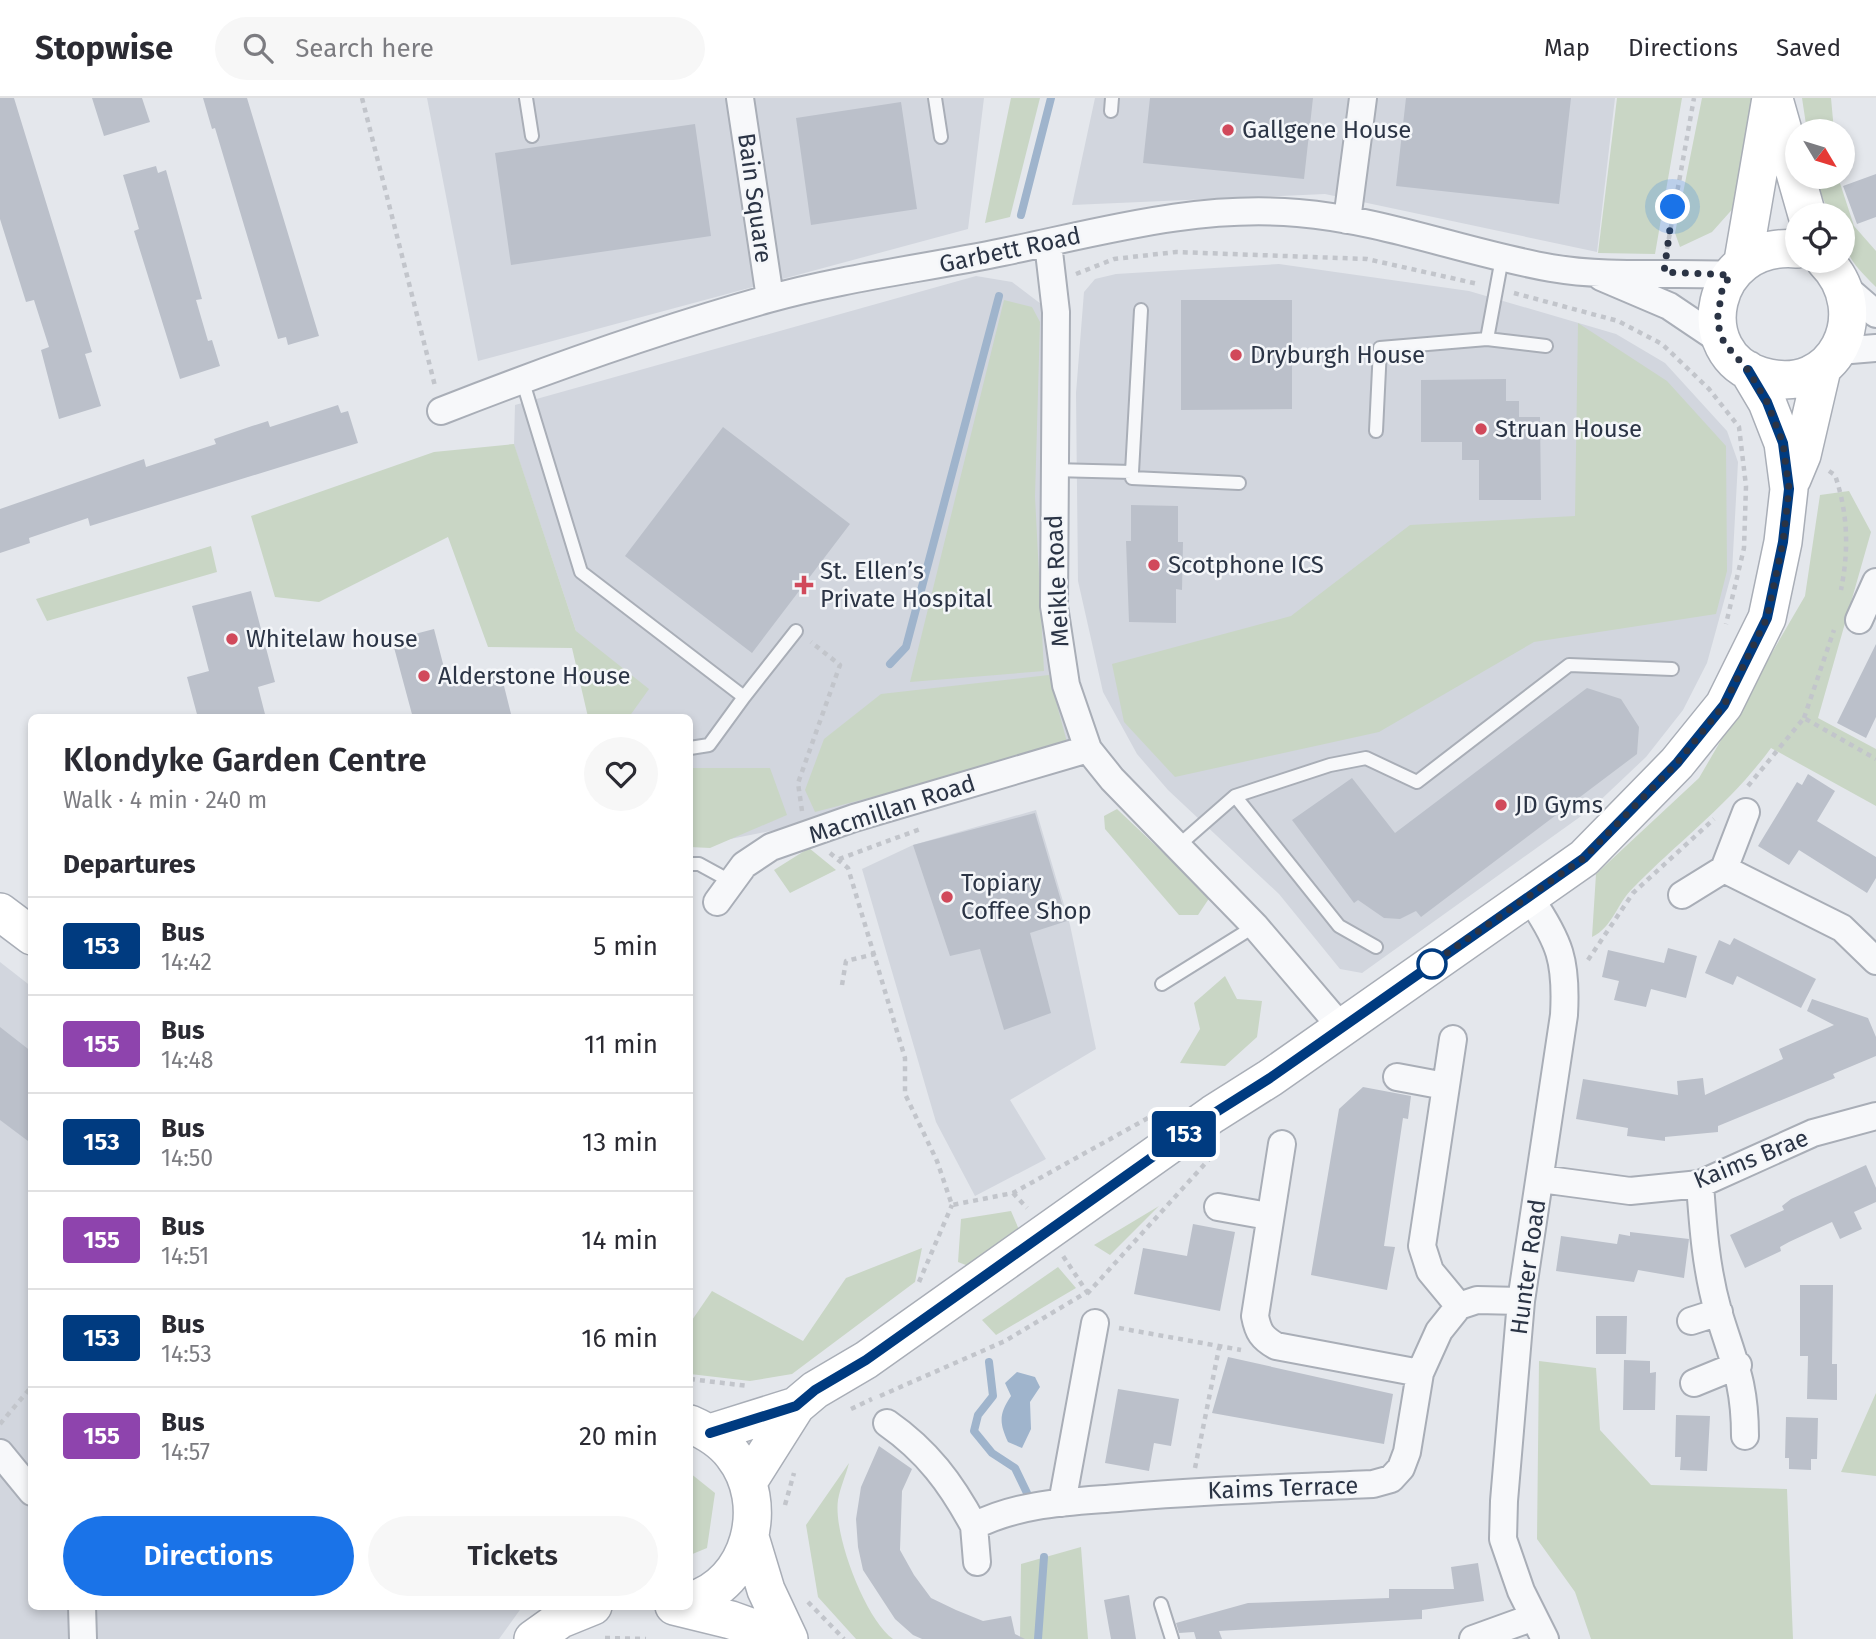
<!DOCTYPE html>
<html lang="en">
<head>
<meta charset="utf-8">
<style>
	body { margin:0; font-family:"Fira Sans",sans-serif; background:#f7f7f7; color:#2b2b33; height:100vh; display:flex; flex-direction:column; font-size:26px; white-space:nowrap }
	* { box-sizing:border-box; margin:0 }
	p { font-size:23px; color:#7c7c81 }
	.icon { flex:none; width:38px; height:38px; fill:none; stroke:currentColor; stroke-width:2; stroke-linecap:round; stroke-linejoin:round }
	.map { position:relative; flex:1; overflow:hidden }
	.drawer { position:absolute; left:28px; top:616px; width:665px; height:896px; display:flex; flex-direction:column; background:#fff; border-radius:10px; box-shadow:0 4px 10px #0003 }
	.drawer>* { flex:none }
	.badge { padding:0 14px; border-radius:5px; font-size:24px; line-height:46px }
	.needle { width:46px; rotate:128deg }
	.buttons { position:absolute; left:1785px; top:21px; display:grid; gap:14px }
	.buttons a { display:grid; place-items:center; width:70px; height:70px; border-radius:50%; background:#fff; box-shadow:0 4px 10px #0003; font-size:35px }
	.you { position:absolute; width:35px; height:35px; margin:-18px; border:5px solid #fff; border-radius:50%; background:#1a73e8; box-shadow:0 0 0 10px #1a73e833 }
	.map>.badge { position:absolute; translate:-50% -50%; box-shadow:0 0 0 4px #fff }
	h2 { padding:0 35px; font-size:26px; line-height:63px }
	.round { display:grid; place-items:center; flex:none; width:74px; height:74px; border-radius:37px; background:#f7f7f7 }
	.summary { display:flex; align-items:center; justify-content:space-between; height:119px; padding:0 35px }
	h1 { font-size:33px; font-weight:600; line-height:52px }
	.cta { display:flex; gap:14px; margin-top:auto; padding:14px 35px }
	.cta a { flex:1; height:80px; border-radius:42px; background:#1a73e8; color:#fff; font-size:28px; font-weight:600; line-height:80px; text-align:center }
	.cta a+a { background:#f7f7f7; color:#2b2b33 }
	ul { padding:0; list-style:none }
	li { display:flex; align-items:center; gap:21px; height:98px; padding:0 35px; border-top:2px solid #e1e1e2 }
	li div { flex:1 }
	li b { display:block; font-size:26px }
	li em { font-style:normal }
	li .badge { min-width:77px; font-weight:700; text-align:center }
	header { display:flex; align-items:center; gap:42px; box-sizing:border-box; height:98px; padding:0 35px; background:#fff; border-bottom:2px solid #e1e1e2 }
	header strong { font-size:33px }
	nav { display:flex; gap:38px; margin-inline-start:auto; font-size:24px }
	.search { width:490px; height:63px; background:#f7f7f7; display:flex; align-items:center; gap:18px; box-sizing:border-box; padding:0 24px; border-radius:38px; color:#7c7c81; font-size:26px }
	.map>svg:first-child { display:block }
</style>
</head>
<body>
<header>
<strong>Stopwise</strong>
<div class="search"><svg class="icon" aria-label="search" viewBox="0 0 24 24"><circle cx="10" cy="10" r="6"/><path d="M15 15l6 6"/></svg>Search here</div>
<nav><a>Map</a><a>Directions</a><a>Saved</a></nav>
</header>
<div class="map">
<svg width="1876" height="1541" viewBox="0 0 1876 1541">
	<rect width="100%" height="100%" fill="#e4e7ec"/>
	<path fill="#d2d6de" d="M 427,0 L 984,0 L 968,131 L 478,263 Z
		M 1095,0 L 1615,0 L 1597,154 L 1325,96 L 1072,107 Z
		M 1279,166 L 1469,193 L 1616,236 L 1665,265 L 1727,333 L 1738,364 L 1732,474 L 1707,565 L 1683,612 L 1646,659 L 1591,711 L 1362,875 L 1340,871 L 1279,796 L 1168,692 L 1137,656 L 1103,594 L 1078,483 L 1076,295 L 1084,194 L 1095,181 L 1116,176 Z
		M 976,178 L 1012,184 L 1045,209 L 1074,643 L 786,730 L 690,749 L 690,620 L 589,619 L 576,533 L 514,347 L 515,307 Z
		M 1036,712 L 1070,827 L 1096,951 L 1010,1002 L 1046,1061 L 975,1098 L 936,1024 L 862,771 L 913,747 Z
		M 0,864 L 32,889 L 32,1508 L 522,1509 L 499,1541 L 0,1541 Z"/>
	<path fill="#c9d6c5" d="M 1011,0 L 1040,0 L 1010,119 L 985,125 Z
		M 1617,0 L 1682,0 L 1655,156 L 1598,155 Z
		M 1702,0 L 1756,0 L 1737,106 L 1712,134 L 1680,149 L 1675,135 Z
		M 1802,0 L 1831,0 L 1834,33 L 1807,33 Z
		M 1814,79 L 1838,79 L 1854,128 L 1876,153 L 1876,189 C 1849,162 1843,156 1843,117 L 1830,117 Z
		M 1004,202 L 1032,209 L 1040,224 L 1035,399 L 1044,573 L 910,584 Z
		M 1578,225 L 1667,283 L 1726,348 L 1727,473 L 1716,516 L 1534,544 L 1379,634 L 1175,679 L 1124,624 L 1112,566 L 1291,518 L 1410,427 L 1575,418 Z
		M 514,346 L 576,533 L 649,591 L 629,619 L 588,619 L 572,550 L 488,549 L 448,439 L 319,504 L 275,499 L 251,418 L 434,354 Z
		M 1849,393 L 1871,434 L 1818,620 L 1876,651 L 1876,708 L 1771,650 C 1730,706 1681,741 1633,790 C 1617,805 1613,829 1592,839 L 1596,776 L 1699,680 L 1805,498 L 1820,397 Z
		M 211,448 L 217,474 L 47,523 L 36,501 Z
		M 1049,577 L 1068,648 L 815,714 L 805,692 L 824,641 L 881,596 Z
		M 690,670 L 770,670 L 787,717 L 710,750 L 690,749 Z
		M 1117,711 L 1210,799 L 1198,817 L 1179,817 L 1105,731 L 1104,718 Z
		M 809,750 L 836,772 L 790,795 L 774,772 Z
		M 1225,878 L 1237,901 L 1262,903 L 1257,939 L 1225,968 L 1180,965 L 1200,931 L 1194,905 Z
		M 1159,1108 L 1110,1157 L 1094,1147 Z
		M 1011,1113 L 1020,1134 L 971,1169 L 958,1164 L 961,1121 Z
		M 922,1150 L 915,1184 L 792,1276 L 750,1283 L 690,1276 L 690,1225 L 712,1193 L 803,1243 L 846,1180 Z
		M 1058,1169 L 1076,1190 L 996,1237 L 982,1222 Z
		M 1539,1263 L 1596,1270 L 1600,1332 L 1651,1387 L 1787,1391 L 1793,1541 L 1591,1541 L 1575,1494 L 1537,1441 Z
		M 1876,1295 L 1876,1378 L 1841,1374 Z
		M 849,1365 C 846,1377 840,1390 838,1402 C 833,1436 865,1521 893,1541 L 856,1541 L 818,1499 L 806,1427 Z
		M 690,1375 L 715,1395 L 707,1450 L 690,1457 Z
		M 1081,1449 L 1088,1541 L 1020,1541 L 1021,1466 Z"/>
	<path fill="#9fb4cc" d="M 1017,1274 L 1035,1279 L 1040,1289 L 1030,1304 L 1031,1331 L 1022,1350 L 1008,1344 C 999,1324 999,1316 1011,1298 L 1005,1285 Z"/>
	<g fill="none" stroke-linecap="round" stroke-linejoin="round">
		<path stroke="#9fb4cc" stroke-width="8" d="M 1021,117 L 1051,0
			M 890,566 L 906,549 L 999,198
			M 989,1264 L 993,1298 L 978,1317 L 974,1333 L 992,1355 L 1015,1370 L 1027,1395
			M 1038,1541 L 1044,1459"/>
	</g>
	<path fill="#bbc0ca" d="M 0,0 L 14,0 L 92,254 L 85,256 L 101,308 L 59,321 L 41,252 L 49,249 L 34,202 L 26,204 L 0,121 Z
		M 92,0 L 142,0 L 150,24 L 104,38 Z
		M 203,0 L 247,0 L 319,238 L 288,247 L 286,239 L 278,241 L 215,30 L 212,31 Z
		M 1150,0 L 1313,0 L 1304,81 L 1143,65 Z
		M 1406,0 L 1571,0 L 1559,106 L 1396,88 Z
		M 901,4 L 917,111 L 811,127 L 796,20 Z
		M 695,26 L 711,138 L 511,167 L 495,55 Z
		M 156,68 L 158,75 L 166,72 L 202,201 L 196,202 L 208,243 L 212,242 L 220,268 L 180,281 L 134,133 L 139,131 L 123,77 Z
		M 1876,76 L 1876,119 L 1857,126 L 1843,88 Z
		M 1181,202 L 1292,202 L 1292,311 L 1181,312 Z
		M 1506,281 L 1506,303 L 1519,303 L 1519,319 L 1540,319 L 1541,402 L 1479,402 L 1479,362 L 1462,362 L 1462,344 L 1421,344 L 1421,282 Z
		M 338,307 L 341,315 L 348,313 L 358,345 L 90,428 L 88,420 L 29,440 L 30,445 L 0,455 L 0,411 L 144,361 L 146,369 L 216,346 L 214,341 L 252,328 L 268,323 L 270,329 Z
		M 723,329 L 850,426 L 752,555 L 625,458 Z
		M 1131,407 L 1178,408 L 1178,444 L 1183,444 L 1182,492 L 1176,491 L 1176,525 L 1129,524 L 1126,443 L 1131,443 Z
		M 251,493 L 275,584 L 258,589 L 266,620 L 198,620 L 187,579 L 209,573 L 192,508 Z
		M 434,531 L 448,585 L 500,572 L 512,620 L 413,620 L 392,542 Z
		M 1876,546 L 1876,619 L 1866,640 L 1837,625 Z
		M 1587,590 L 1621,601 L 1639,629 L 1637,656 L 1421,819 L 1416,813 L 1400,821 L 1384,820 L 1358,802 L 1354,805 L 1292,722 L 1352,680 L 1395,735 Z
		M 1808,676 L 1835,693 L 1817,723 L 1876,759 L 1876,780 L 1867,795 L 1799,752 L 1789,767 L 1758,748 L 1797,684 L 1802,687 Z
		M 1035,715 L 1067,823 L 1030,835 L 1051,915 L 1004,932 L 980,851 L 950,858 L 913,747 Z
		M 1734,840 L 1816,881 L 1801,910 L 1737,878 L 1733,887 L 1705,875 L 1719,842 L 1730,847 Z
		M 1668,850 L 1697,858 L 1686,900 L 1651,891 L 1646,909 L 1614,902 L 1619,883 L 1602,879 L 1608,852 L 1664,865 Z
		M 1812,901 L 1868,920 L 1876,939 L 1876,958 L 1833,976 L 1835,980 L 1718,1028 L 1718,1034 L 1665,1039 L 1665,1043 L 1627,1038 L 1628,1030 L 1576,1021 L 1583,981 L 1678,997 L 1677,983 L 1703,980 L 1705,997 L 1783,961 L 1779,951 L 1834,927 L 1807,913 Z
		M 0,929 L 32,954 L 32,1046 L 0,1022 Z
		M 1363,989 L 1411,998 L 1408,1021 L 1403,1020 L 1384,1148 L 1395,1149 L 1387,1192 L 1311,1177 L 1339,1011 Z
		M 1866,1067 L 1876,1090 L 1876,1104 L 1854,1114 L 1862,1131 L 1840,1141 L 1832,1124 L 1789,1144 L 1780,1149 L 1781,1153 L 1745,1170 L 1730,1137 L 1784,1112 L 1782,1108 L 1791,1101 Z
		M 1193,1126 L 1235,1134 L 1220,1213 L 1134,1196 L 1143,1150 L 1187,1158 Z
		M 1630,1134 L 1689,1141 L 1684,1180 L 1638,1172 L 1634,1184 L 1556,1173 L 1561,1138 L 1617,1146 L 1619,1136 L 1630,1138 Z
		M 1800,1187 L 1833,1187 L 1832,1266 L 1837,1266 L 1837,1302 L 1807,1301 L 1808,1258 L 1800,1258 Z
		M 1596,1218 L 1627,1218 L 1626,1256 L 1596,1256 Z
		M 1228,1259 L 1393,1296 L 1384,1346 L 1212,1315 Z
		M 1624,1262 L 1650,1263 L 1650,1275 L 1656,1274 L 1655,1312 L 1623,1312 Z
		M 1118,1291 L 1179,1301 L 1171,1348 L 1154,1345 L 1149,1373 L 1105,1365 Z
		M 1676,1317 L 1710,1318 L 1707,1373 L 1680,1372 L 1681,1359 L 1675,1359 Z
		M 1786,1319 L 1818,1320 L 1817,1361 L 1811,1361 L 1811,1372 L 1789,1371 L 1789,1360 L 1785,1360 Z
		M 879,1348 L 912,1371 L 902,1393 L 900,1452 L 914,1477 L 931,1500 L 956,1512 L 983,1523 L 1011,1518 L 1015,1536 L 1025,1541 L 922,1541 L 913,1537 L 895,1521 L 863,1472 L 858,1449 L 856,1421 L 861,1389 Z
		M 1478,1465 L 1484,1503 L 1422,1512 L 1422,1521 L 1219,1533 L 1222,1541 L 1196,1541 L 1194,1534 L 1179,1535 L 1176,1525 L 1248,1505 L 1389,1500 L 1389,1491 L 1454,1491 L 1451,1469 Z
		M 1129,1497 L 1136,1541 L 1111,1541 L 1104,1502 Z"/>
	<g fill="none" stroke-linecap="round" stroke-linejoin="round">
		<defs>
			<path id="lane" d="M 526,0 L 532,38
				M 935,0 L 941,39
				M 1111,13 L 1112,0
				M 1487,241 L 1546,248
				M 522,281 L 581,474 L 744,599 L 796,533
				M 1376,333 L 1380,250 L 1487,241 L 1502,160
				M 1053,372 L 1132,374 L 1141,212
				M 1132,374 L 1132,380 L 1239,385
				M 690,650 L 709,647 L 744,599
				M 1235,698 L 1339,828 L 1376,849
				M 1179,747 L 1235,698 L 1330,667 L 1366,660 L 1417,684 L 1569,567 L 1672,571
				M 690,766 L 699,766 L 732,784
				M 1162,886 L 1255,828
				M 1161,1506 L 1172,1541"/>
			<path id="street" d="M 740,0 L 770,200
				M 1347,122 L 1363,0
				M 1048,145 L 1056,214 L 1054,508 L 1066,587 L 1088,651 L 1112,681 L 1255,828 L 1341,929
				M 1601,179 L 1669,208 L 1724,245
				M 1846,190 L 1876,216
				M 1839,253 L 1876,250
				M 441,313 C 548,271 658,232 768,201 C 843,180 926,170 1003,154 C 1100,134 1197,106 1298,115 C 1384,122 1466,155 1551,170 C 1609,180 1671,174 1730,177
				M 1859,522 L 1876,484
				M 1724,771 L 1746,714
				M 1682,797 L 1724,771 L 1842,830 L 1876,863
				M 1530,800 C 1560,844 1567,863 1564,917 L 1521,1203 L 1504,1403 L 1503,1441 L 1521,1493 L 1545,1541
				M 717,804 L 744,767 L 771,749 L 854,720 L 1088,651
				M 1453,941 L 1422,1148 L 1430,1173 L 1459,1208
				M 1397,979 L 1445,988
				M 1282,1046 L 1255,1218 C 1258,1234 1262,1240 1276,1248 L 1420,1275
				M 1541,1081 L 1630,1093 L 1700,1086 L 1813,1035 L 1876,1018
				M 1700,1086 C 1703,1129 1706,1171 1718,1213 C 1733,1263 1745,1283 1745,1338
				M 1218,1109 L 1268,1118
				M 1691,1223 L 1719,1214
				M 1694,1285 L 1738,1267
				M 887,1325 C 927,1353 951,1385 974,1428 C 1019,1405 1068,1404 1118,1400 C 1203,1392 1288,1390 1373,1386 L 1391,1381 L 1401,1370 L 1407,1354 L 1420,1275 L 1439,1233 L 1459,1208 L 1477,1202 L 1521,1203
				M 0,1355 L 32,1394
				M 1062,1405 L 1095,1225
				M 974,1428 L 977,1464
				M 82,1508 L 83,1541
				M 1473,1541 L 1534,1519"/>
			<path id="secondary" d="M 1774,1 L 1807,117
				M 1797,151 C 1709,143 1689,257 1761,278 C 1835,301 1876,214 1825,163
				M 1743,163 L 1771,0
				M 1792,381 L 1802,357 L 1822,271
				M 0,814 L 32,838
				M 690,1326 C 706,1333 722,1342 733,1357 C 771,1405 751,1486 690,1503
				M 710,1335 L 796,1308
				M 748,1384 L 796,1308 L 815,1292 L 866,1262 L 1213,1016 L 1270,980 L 1584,760 L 1677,665 L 1724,607 L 1767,520 L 1783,444 L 1789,391 L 1783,345 L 1767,304 L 1748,272
				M 750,1439 L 766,1492 L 789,1541
				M 674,1508 L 731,1522 L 784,1541
				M 533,1541 L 561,1521 L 593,1508"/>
		</defs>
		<use href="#lane" stroke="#a9aeb7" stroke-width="16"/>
		<use href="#street" stroke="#a9aeb7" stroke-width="30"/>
		<use href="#secondary" stroke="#a9aeb7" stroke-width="40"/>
		<path stroke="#c2c5cb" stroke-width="4.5" stroke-dasharray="5 5" stroke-linecap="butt" d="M 362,0 L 435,288
			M 1667,151 L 1694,0
			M 1076,176 L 1114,161 L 1176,154 L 1367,161 L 1478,186
			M 1514,195 L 1618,223 L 1662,246 L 1709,291 L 1739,329 L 1746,388 L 1744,450 L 1726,526
			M 1829,373 L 1835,377 C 1848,416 1849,451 1841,492
			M 1804,620 L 1834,532
			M 1748,688 L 1804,620 L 1876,661
			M 802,713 L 798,685 L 840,567 L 811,544
			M 830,755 L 848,770 L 905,960 L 905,996 L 937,1063 L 952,1107 L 1013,1095 L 1148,1020
			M 839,761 L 923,730
			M 1588,862 L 1633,795 L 1714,721
			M 842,887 L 846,863 L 875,856
			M 1013,1095 L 1027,1110
			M 919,1184 L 952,1107
			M 1087,1196 L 1212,1058
			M 1119,1230 L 1241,1252
			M 690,1281 L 748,1288
			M 880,1298 L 1005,1243 L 1087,1194 L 1063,1158
			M 851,1311 L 872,1301
			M 0,1326 L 32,1288
			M 1195,1370 L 1219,1250
			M 785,1407 L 794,1375
			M 808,1504 L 844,1541
			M 605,1540 L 646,1541"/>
		<use href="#lane" stroke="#f7f8fa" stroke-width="12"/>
		<use href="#street" stroke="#f7f8fa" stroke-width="26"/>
		<use href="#secondary" stroke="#fff" stroke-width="37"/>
	</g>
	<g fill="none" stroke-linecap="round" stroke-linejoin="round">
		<defs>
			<path id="line" d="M 710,1335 L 796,1308 L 815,1292 L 866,1262 L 1213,1016 L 1270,980 L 1584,760 L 1677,665 L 1724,607 L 1767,520 L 1783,444 L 1789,391 L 1783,345 L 1767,304 L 1748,272"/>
		</defs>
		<use href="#line" stroke="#fff" stroke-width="16"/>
		<use href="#line" stroke="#003b80" stroke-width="10"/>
		<path stroke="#2b3445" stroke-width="7" stroke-dasharray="0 12.6" d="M 1432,866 L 1424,871 L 1584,760 L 1621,722 L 1677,665 L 1724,607 L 1767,520 L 1783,444 L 1789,391 L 1783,345 L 1767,304 L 1748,272 L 1724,245 L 1717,224 L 1722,192 L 1730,177 L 1664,174 L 1673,109"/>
	</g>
	<g fill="#d1495b" stroke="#f4f6f9" stroke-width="2.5">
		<circle cx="1228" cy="32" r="7"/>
		<circle cx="1236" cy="257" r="7"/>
		<circle cx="1481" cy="331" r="7"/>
		<circle cx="1154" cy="467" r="7"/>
		<path d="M800.5 476.5h7v7h7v7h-7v7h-7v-7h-7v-7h7z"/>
		<circle cx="232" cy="541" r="7"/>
		<circle cx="424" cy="578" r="7"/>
		<circle cx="1501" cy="707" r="7"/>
		<circle cx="947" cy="799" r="7"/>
	</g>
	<circle fill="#fff" stroke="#003b80" stroke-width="3.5" cx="1432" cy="866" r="14"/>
	<g text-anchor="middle" stroke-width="5" stroke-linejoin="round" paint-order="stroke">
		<g font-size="24" fill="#2b3445" stroke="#f4f6f9" text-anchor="start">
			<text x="1242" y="40">Gallgene House</text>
			<text x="1250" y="265">Dryburgh House</text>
			<text x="1495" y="339">Struan House</text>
			<text x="1168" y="475">Scotphone ICS</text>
			<text x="820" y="481">St. Ellen’s<tspan x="820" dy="28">Private Hospital</tspan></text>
			<text x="246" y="549">Whitelaw house</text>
			<text x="438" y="586">Alderstone House</text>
			<text x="1515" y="715">JD Gyms</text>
			<text x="961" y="793">Topiary<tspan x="961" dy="28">Coffee Shop</tspan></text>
		</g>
		<g font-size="24" fill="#2b3445" stroke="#f4f6f9">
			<text transform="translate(755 100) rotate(82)" y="8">Bain Square</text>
			<text transform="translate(1010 152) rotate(-12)" y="8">Garbett Road</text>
			<text transform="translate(1057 483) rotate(-93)" y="8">Meikle Road</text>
			<text transform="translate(892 711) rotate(-18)" y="8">Macmillan Road</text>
			<text transform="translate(1751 1061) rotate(-22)" y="8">Kaims Brae</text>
			<text transform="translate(1528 1169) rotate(-82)" y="8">Hunter Road</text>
			<text transform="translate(1283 1390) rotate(-2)" y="8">Kaims Terrace</text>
		</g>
	</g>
</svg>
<div class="buttons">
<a><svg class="needle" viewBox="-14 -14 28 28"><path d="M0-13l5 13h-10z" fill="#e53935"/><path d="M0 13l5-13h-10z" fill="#7c7c81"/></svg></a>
<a><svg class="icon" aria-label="locate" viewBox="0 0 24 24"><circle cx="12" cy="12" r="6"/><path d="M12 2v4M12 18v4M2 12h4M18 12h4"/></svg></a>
</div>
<div class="you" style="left:1673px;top:109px"></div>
<b class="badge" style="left:1184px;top:1036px;background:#003b80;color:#fff">153</b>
<section class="drawer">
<div class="summary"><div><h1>Klondyke Garden Centre</h1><p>Walk · 4 min · 240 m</p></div><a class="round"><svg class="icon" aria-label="heart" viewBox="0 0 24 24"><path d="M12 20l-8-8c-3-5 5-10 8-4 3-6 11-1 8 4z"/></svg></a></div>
<h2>Departures</h2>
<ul>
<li><span class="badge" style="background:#003b80;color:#fff">153</span><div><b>Bus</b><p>14:42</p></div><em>5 min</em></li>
<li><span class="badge" style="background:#8e44ad;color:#fff">155</span><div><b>Bus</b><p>14:48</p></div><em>11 min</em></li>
<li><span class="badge" style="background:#003b80;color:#fff">153</span><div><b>Bus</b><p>14:50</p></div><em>13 min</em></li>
<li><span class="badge" style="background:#8e44ad;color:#fff">155</span><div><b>Bus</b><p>14:51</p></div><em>14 min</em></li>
<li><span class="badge" style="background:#003b80;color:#fff">153</span><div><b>Bus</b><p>14:53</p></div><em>16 min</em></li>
<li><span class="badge" style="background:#8e44ad;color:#fff">155</span><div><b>Bus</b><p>14:57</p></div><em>20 min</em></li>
</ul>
<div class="cta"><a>Directions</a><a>Tickets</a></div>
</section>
</div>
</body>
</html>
